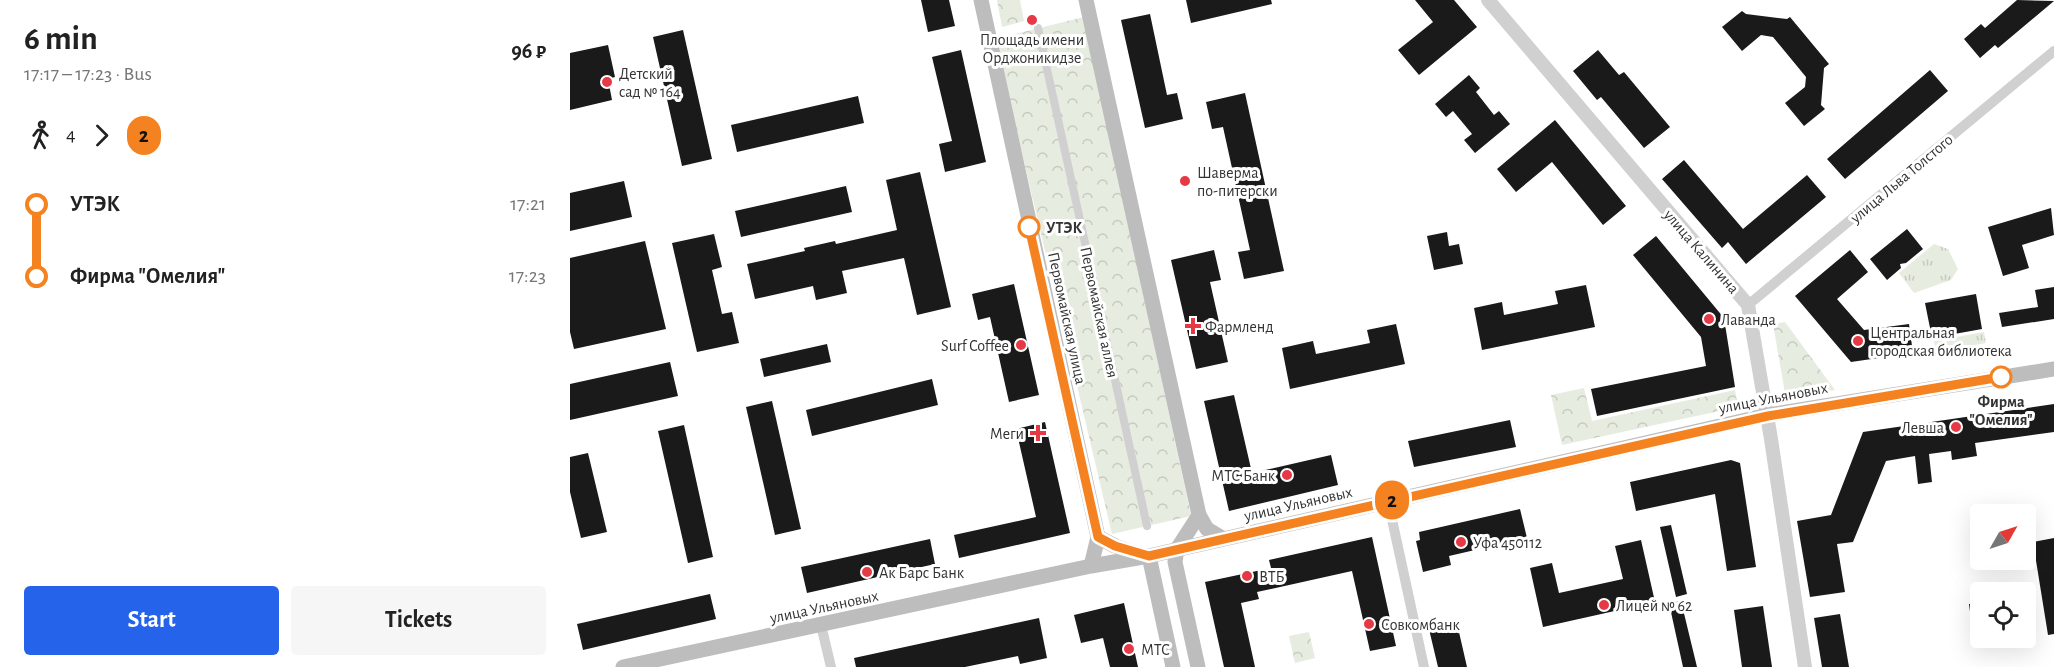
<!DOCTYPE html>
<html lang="en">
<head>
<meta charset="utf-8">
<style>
	body { margin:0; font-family:"Alegreya Sans",sans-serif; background:#f6f6f6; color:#222; height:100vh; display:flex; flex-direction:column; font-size:22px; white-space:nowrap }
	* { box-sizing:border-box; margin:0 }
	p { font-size:20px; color:#767676 }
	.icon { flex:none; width:33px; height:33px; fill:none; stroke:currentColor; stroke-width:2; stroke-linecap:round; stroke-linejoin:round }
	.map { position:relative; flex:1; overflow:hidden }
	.details { display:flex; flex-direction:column; background:#fff; width:570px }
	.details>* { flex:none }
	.badge { padding:0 12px; border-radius:20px; font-size:21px; line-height:39px }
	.needle { width:39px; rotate:51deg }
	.fabs { position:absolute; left:1400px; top:504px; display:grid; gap:12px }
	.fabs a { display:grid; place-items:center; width:66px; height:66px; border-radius:6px; background:#fff; box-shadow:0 6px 24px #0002; font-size:30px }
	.map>.badge { position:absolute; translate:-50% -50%; box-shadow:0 0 0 3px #fff }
	.legs { display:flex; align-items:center; gap:9px; height:66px; padding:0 24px; font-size:20px }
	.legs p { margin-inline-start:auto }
	.overview { display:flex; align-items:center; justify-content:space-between; height:102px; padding:0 24px }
	h1 { font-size:33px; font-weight:600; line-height:45px }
	.primary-button { display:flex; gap:12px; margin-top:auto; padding:12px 24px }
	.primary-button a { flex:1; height:69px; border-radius:6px; background:#2563eb; color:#fff; font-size:24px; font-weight:600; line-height:69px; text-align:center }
	.primary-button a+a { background:#f6f6f6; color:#222 }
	ul { padding:0 24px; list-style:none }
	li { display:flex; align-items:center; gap:21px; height:72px; font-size:22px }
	li i { display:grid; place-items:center; width:9px; height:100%; margin:0 8px; background:currentColor }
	li i::after { content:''; width:15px; height:15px; margin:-8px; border:4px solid; border-radius:50%; background:#fff }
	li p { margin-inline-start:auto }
	li:first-child i { background:linear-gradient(#0000 50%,currentColor 0) }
	li:last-child i { background:linear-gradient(currentColor 50%,#0000 0) }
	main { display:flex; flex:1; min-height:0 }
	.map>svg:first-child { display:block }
</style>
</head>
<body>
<main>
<section class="details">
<div class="overview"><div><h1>6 min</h1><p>17:17 – 17:23 · Bus</p></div><b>96 ₽</b></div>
<div class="legs"><svg class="icon" aria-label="walk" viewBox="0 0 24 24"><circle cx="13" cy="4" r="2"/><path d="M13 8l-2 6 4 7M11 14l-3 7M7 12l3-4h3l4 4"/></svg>4<svg class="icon" aria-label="forward" viewBox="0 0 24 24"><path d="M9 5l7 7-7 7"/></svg><b class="badge" style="background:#f58220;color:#111">2</b></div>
<ul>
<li><i style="color:#f58220"></i><b>УТЭК</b><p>17:21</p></li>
<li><i style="color:#f58220"></i><b>Фирма &quot;Омелия&quot;</b><p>17:23</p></li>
</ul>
<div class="primary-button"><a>Start</a><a>Tickets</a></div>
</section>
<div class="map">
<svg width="1484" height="667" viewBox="0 0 1484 667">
	<defs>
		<pattern id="grass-tufts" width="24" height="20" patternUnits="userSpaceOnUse" patternTransform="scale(1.5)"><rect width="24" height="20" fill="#e6ecdf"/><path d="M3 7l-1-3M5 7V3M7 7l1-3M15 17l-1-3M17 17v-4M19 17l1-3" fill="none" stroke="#c6cbc0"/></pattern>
		<pattern id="forest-crowns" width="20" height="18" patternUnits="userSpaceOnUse" patternTransform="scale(1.5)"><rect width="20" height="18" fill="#e6ecdf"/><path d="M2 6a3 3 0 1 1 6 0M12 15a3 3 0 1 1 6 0" fill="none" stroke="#c6cbc0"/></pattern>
	</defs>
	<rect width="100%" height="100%" fill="#fff"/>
	<path fill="url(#grass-tufts)" d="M 1364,244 L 1378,249 L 1388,269 L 1381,280 L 1344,293 L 1329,273 Z
		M 1414,332 L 1416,343 L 1366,352 L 1364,341 Z"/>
	<path fill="url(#forest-crowns)" d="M 427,0 L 450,0 L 454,21 L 432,27 Z
		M 514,17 L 621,516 L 542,534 L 425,39 Z
		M 1215,322 L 1265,390 L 1216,399 L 1203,324 Z
		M 1014,388 L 1022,421 L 1165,390 L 1168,407 L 992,445 L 981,395 Z
		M 739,632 L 745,658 L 725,663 L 719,636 Z"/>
	<path fill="#1a1a1a" d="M 351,0 L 379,0 L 385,26 L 358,32 Z
		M 616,0 L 701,0 L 702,4 L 621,23 Z
		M 845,0 L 884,0 L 907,27 L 849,75 L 828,50 L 863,22 Z
		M 1447,0 L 1484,1 L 1428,48 L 1425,45 L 1410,58 L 1394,39 L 1411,24 L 1415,28 Z
		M 1172,11 L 1176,14 L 1217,19 L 1220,17 L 1259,64 L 1254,68 L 1251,105 L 1255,109 L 1234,126 L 1215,103 L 1235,87 L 1236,77 L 1203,37 L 1191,35 L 1172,51 L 1152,27 Z
		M 580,14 L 597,95 L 607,93 L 613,119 L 575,128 L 551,20 Z
		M 113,30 L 142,159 L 112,166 L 83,37 Z
		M 38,45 L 45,77 L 38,79 L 42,100 L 0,110 L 0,53 Z
		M 391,50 L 416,162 L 375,172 L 369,144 L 382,141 L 362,57 Z
		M 1028,50 L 1049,75 L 1054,72 L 1100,127 L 1074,148 L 1031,97 L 1027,100 L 1003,71 Z
		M 1360,70 L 1378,91 L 1275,179 L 1257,159 Z
		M 899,75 L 910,88 L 906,92 L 924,115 L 929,111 L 940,124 L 905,153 L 894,140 L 902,134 L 883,111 L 876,117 L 865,104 Z
		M 675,93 L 714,271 L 674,279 L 668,252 L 680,250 L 653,127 L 642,129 L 636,102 Z
		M 288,96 L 294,123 L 167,152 L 161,125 Z
		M 985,120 L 1056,206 L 1033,225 L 982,162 L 946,192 L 927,169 Z
		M 1114,160 L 1173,229 L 1237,175 L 1256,197 L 1176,264 L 1158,242 L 1152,248 L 1092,179 Z
		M 350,172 L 381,307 L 347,315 L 334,258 L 272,271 L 277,293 L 246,300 L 243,286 L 185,299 L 177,264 L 235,251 L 234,248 L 265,241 L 266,244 L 327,230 L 316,180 Z
		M 54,181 L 62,217 L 0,231 L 0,193 Z
		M 276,186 L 282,212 L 171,237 L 165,211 Z
		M 1481,208 L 1484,235 L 1452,245 L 1459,268 L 1433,276 L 1418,227 Z
		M 1337,229 L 1353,249 L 1336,263 L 1330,264 L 1331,268 L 1317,280 L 1300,259 Z
		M 877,232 L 879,246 L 889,244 L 893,264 L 864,270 L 857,236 Z
		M 144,234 L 152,267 L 142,270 L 152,314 L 162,312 L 169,343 L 127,352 L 102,243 Z
		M 1086,236 L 1154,318 L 1165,387 L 1027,416 L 1021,389 L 1136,366 L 1131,337 L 1063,255 Z
		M 75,241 L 96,329 L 4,349 L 0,332 L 0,258 Z
		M 644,250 L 651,280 L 640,282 L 658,362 L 626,369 L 601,260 Z
		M 1280,250 L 1298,272 L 1267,299 L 1294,330 L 1339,324 L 1343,353 L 1281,362 L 1225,296 Z
		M 444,284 L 469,395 L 439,402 L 420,317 L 408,320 L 402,294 Z
		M 1016,285 L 1025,327 L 912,350 L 904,308 L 932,302 L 934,315 L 988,304 L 985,291 Z
		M 1484,287 L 1484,319 L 1432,327 L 1429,313 L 1468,307 L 1465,290 Z
		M 1406,294 L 1412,329 L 1362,338 L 1355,303 Z
		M 826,324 L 835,364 L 720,389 L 712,348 L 743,341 L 746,354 L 800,343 L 797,330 Z
		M 257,344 L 261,362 L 194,377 L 190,359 Z
		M 100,362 L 108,396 L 0,420 L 0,384 Z
		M 362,379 L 368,405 L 242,436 L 236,410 Z
		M 664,395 L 682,473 L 761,455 L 768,485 L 659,511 L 634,401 Z
		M 202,401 L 231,529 L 205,535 L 176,407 Z
		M 1484,404 L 1484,432 L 1405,443 L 1407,456 L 1382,460 L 1381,451 L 1359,454 L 1362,482 L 1348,484 L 1345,456 L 1316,461 L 1283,542 L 1267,544 L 1275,592 L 1240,597 L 1227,521 L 1261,515 L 1293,432 Z
		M 940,420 L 946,447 L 844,467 L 838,441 Z
		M 475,422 L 500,533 L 389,558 L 384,535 L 466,517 L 446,429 Z
		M 114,425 L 143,557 L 118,563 L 88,431 Z
		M 18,453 L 37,532 L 11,538 L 0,492 L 0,457 Z
		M 1161,460 L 1170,463 L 1186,567 L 1157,571 L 1145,494 L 1066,511 L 1060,482 Z
		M 950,509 L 957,538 L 879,556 L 881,565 L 853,572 L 846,541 L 850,540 L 849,532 Z
		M 1101,525 L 1117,594 L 1106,597 L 1090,527 Z
		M 802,537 L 826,646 L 800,651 L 782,571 L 687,592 L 689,599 L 671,603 L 685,667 L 654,667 L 635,582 L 701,568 L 699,560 Z
		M 1484,538 L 1484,634 L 1478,635 L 1463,542 Z
		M 360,539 L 365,564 L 237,593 L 231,567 Z
		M 1071,540 L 1085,602 L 973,627 L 960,568 L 982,563 L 989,593 L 1053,579 L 1045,546 Z
		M 140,594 L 146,619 L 13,650 L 7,624 Z
		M 1111,601 L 1127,667 L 1113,667 L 1099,603 Z
		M 554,603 L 568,667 L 540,667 L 533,638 L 511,643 L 504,615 Z
		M 1410,603 L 1410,634 L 1403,634 L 1399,604 Z
		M 1193,606 L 1202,667 L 1172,667 L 1164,610 Z
		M 1270,614 L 1279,667 L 1252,667 L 1244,618 Z
		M 469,618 L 477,658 L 450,664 L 448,656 L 395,667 L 286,667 L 284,658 Z
		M 886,619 L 897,667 L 868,667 L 858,625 Z"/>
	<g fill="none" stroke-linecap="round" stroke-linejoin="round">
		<path stroke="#d0d0d0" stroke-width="8" d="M 468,28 L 577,526"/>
		<path stroke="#d0d0d0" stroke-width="10" d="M 1178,305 L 1484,51
			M 818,501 L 854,667
			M 251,625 L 261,667"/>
		<path stroke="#d0d0d0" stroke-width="14" d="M 918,0 L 1178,305 L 1201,439 L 1235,667"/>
		<path stroke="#bdbdbd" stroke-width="15" d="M 411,0 L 528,537 L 521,566
			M 516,0 L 629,515 L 637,529 L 652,538
			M 528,537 L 545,546 L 572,555
			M 579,556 L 603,667
			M 53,667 L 521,566 L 579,556 L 1198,415 L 1484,369
			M 628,667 L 605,562 L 607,549 L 629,515"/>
	</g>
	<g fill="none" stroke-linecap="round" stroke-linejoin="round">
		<defs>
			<path id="line-1" d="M 459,227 L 528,537 L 545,546 L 579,556 L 1198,416 L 1431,377"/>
		</defs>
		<use href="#line-1" stroke="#fff" stroke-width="14"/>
		<use href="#line-1" stroke="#f58220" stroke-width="9"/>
	</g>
	<g fill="#e63946" stroke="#fff" stroke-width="2">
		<circle cx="462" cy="20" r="6"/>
		<circle cx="37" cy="82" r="6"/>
		<circle cx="615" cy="181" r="6"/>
		<circle cx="1139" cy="319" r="6"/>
		<path d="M620 317h6v6h6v6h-6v6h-6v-6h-6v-6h6z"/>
		<circle cx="1288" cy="341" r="6"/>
		<circle cx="451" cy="345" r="6"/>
		<circle cx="1386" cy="427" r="6"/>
		<path d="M465 424h6v6h6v6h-6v6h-6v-6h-6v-6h6z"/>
		<circle cx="717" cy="475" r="6"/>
		<circle cx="891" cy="542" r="6"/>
		<circle cx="297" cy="572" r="6"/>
		<circle cx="677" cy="576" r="6"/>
		<circle cx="1034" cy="605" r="6"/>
		<circle cx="799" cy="624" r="6"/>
		<circle cx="559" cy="649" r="6"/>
	</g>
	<g fill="#fff" stroke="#f58220" stroke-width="3">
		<circle cx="459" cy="227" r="10"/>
		<circle cx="1431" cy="377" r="10"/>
	</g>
	<g text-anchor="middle" stroke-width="6" stroke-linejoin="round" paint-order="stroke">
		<g font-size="16" fill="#333" stroke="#fff" text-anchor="start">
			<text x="462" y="45" text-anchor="middle">Площадь имени<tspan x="462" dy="18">Орджоникидзе</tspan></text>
			<text x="49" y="79">Детский<tspan x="49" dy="18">сад № 164</tspan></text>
			<text x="627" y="178">Шаверма<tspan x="627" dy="18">по-питерски</tspan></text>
			<text x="1151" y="325">Лаванда</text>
			<text x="635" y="332">Фармленд</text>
			<text x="1300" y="338">Центральная<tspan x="1300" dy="18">городская библиотека</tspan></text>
			<text x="439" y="351" text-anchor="end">Surf Coffee</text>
			<text x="1374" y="433" text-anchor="end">Левша</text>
			<text x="454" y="439" text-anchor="end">Меги</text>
			<text x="705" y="481" text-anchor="end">МТС Банк</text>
			<text x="903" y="548">Уфа 450112</text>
			<text x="309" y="578">Ак Барс Банк</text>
			<text x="689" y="582">ВТБ</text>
			<text x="1046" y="611">Лицей № 62</text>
			<text x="811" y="630">Совкомбанк</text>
			<text x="571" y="655">МТС</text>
		</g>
		<g font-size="16" fill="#333" stroke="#fff">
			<text transform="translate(1331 178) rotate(-40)" y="6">улица Льва Толстого</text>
			<text transform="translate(1132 251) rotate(49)" y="6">улица Калинина</text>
			<text transform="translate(530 312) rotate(78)" y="6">Первомайская аллея</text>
			<text transform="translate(498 318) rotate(78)" y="6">Первомайская улица</text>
			<text transform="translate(1203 397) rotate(-11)" y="6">улица Ульяновых</text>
			<text transform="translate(728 503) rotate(-13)" y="6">улица Ульяновых</text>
			<text transform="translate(254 606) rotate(-12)" y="6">улица Ульяновых</text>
		</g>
		<g font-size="16" font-weight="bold" fill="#333" stroke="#fff" text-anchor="start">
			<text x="476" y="233">УТЭК</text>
			<text x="1431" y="407" text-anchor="middle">Фирма<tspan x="1431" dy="18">"Омелия"</tspan></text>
		</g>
	</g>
</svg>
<div class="fabs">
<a><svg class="needle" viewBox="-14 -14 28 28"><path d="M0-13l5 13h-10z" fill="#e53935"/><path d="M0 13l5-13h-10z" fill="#767676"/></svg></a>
<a><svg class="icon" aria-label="locate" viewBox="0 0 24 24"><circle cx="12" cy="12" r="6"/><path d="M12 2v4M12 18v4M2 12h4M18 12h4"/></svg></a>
</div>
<b class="badge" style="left:822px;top:500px;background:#f58220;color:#111">2</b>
</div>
</main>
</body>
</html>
